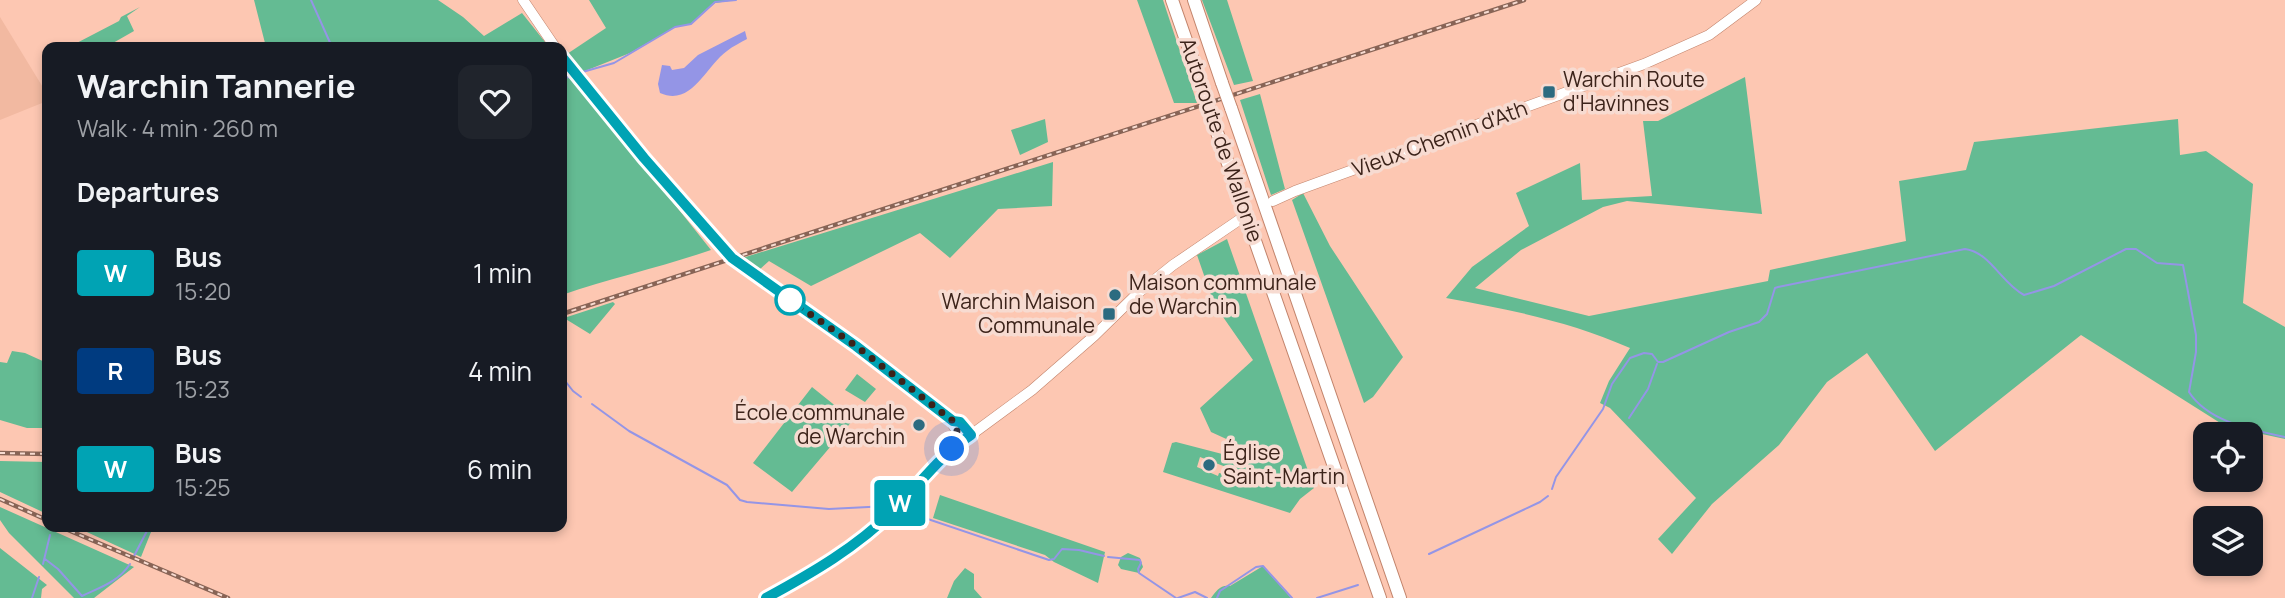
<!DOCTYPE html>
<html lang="en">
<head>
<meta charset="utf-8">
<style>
	body { margin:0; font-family:Manrope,sans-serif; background:#20242c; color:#f1f3f6; height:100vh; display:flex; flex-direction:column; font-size:26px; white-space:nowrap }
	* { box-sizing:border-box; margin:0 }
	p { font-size:23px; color:#9ea1a6 }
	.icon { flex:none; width:38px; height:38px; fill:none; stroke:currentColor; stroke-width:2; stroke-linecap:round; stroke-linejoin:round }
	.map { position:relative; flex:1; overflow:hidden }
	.drawer { position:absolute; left:42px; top:42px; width:525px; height:490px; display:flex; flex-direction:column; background:#171b24; border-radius:14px; box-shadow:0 4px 10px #0003 }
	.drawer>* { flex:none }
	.badge { padding:0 14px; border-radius:5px; font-size:24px; line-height:46px }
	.fabs { position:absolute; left:2193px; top:422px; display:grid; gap:14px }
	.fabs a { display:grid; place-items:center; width:70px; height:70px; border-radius:14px; background:#171b24; box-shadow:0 4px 10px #0003; font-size:35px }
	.you { position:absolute; width:35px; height:35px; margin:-18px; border:5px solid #fff; border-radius:50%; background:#1a73e8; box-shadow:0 0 0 10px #1a73e833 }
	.map>.badge { position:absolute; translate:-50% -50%; box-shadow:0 0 0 4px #fff }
	h2 { padding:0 35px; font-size:26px; line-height:63px }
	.round { display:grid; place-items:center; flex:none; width:74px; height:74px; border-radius:14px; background:#20242c }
	.summary { display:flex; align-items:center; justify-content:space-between; height:119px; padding:0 35px }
	h1 { font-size:33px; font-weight:700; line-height:52px }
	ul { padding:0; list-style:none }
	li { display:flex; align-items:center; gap:21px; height:98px; padding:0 35px }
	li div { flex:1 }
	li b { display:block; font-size:26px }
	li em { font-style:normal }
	li .badge { min-width:77px; font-weight:700; text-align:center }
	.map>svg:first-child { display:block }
</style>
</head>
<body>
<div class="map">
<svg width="2285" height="598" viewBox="0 0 2285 598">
	<rect width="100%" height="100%" fill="#fdc7b2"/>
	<path fill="#f2b9a1" d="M 0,17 L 47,94 L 47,101 L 0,120 Z"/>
	<path fill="#64bb93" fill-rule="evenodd" d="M 254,0 L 438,0 L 463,17 L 484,36 L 522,13 L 549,47 L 266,47 Z
		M 589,0 L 736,0 L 715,3 L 691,24 L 675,27 L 630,53 L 575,75 L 564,56 L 606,28 Z
		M 1137,0 L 1163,0 L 1197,103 L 1174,103 Z
		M 1202,0 L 1227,0 L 1253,81 L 1234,85 Z
		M 140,7 L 127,16 L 134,31 L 106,47 L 69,47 L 119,21 L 121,17 Z
		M 562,63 L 711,250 C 662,267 611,278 562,295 Z
		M 1745,77 L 1762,214 L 1627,201 L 1603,207 L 1521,250 L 1475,288 L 1589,316 L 1768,281 L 1770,270 L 1906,241 L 1899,181 L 1966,170 L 1974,142 L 2178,119 L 2180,155 L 2206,151 L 2253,184 L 2243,303 L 2285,327 L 2285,439 L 2225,426 L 2081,335 L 1935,451 L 1867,353 L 1827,382 L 1779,445 L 1712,504 L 1672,554 L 1658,539 L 1696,498 L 1610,408 L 1600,403 L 1609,381 L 1630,348 C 1569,321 1511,310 1446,298 L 1472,267 L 1529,226 L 1516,193 L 1580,163 L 1582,200 L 1652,196 L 1643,121 L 1658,121 Z
		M 1260,94 L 1285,189 L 1271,195 L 1240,100 Z
		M 1045,119 L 1048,142 L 1020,155 L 1011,130 Z
		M 1053,162 L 1052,206 L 998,209 L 950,258 L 920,233 L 811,286 L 769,261 L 758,271 L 739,259 Z
		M 1303,193 L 1330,246 L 1403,357 L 1373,397 L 1364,403 L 1292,200 Z
		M 1227,239 L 1314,488 L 1300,499 L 1290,513 L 1163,472 L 1172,443 L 1176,442 L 1253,462 L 1268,462 L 1268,458 L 1211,432 L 1200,408 L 1253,360 L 1214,304 L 1197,255 ZM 1200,457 L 1226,467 L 1224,474 L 1219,473 L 1218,476 L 1197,467 Z
		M 613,302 L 615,304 L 590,334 L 564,318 Z
		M 12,351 L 25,353 L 47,363 L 47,428 L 27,428 L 0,420 L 0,362 L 7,363 Z
		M 857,374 L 876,389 L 865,402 L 845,390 Z
		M 812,387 L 853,420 L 792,492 L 753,463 Z
		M 0,461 L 47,462 L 47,514 L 0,492 Z
		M 940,495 L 1105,552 L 1098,583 L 1054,562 L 1045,555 L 933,518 Z
		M 0,507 L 134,567 L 94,598 L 74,598 L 9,533 L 0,520 Z
		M 76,527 L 153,527 L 141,557 Z
		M 0,548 L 47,585 L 42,589 L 41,598 L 0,598 Z
		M 1128,553 L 1140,558 L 1143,567 L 1139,573 L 1121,569 L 1118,565 L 1121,557 Z
		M 1263,566 L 1291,598 L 1211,598 C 1216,591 1221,584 1230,586 Z
		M 965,568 L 974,574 L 974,589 L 982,598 L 947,598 L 954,581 Z"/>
	<path fill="#9495e6" d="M 745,31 L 747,39 C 740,43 733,46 727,51 C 705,67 692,107 660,93 L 658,84 L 662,65 L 670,66 L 672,70 L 684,68 L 698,55 Z"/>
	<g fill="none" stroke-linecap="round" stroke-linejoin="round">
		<path stroke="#9495e6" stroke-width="2" d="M 311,0 L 332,47
			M 579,73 L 614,63 L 675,27 L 691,24 L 715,2 L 736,0
			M 562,78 L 570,77
			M 562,377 L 573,391 L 581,397
			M 592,404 L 629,431 L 727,485 L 740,500 L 747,502 L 829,509 L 888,506
			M 1629,418 L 1648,389 L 1657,364
			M 1552,489 L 1556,477 L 1603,409 L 1612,384 L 1630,358 L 1644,353 L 1652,354 L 1658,362 L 1663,362 L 1729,332 L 1759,322 L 1767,314 L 1775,288 L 1778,287 L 1965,249 C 1990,252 2002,284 2024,295 L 2054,286 L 2126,249 L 2136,249 L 2157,263 L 2183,265 L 2196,335 L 2196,352 L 2189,392 C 2208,422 2253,430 2285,437
			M 913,514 L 1049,560 L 1054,559 L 1062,549 L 1079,550 L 1104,556
			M 1429,554 L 1540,502 L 1548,496
			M 134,556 L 149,527
			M 1108,557 L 1140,560 L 1141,563 L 1138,569 L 1139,573 L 1176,598
			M 45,559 L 58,569 L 82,596 C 101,587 118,582 130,564
			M 43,564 L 50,535
			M 32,598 L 39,577
			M 1178,598 L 1195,592 L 1207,598
			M 1217,598 L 1220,591 L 1256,567 L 1263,566 L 1292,598
			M 1317,598 L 1358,585"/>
		<defs>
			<path id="secondary" d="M 523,0 L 555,47
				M 562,57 L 644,158 L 715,242 L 732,258 L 856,346 L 953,421 L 960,422 L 971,435
				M 1273,201 L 1295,191 L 1644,64 L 1709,35 L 1756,0
				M 953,421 L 953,425 L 963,440
				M 766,598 L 829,563 L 862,537 L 893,511 L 941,457 L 1032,390 L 1094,336 L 1138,293 L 1173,265 L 1239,220"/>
			<path id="highway" d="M 1172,0 L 1203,89
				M 1194,0 L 1222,83
				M 1231,108 L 1400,598
				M 1211,115 L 1380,598"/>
		</defs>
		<use href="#secondary" stroke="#c2846c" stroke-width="11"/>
		<use href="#highway" stroke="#c2846c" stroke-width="14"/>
		<use href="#secondary" stroke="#fff" stroke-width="10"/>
		<use href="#highway" stroke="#fff" stroke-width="12"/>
		<defs>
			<path id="rail" d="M 562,314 L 1524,0
				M 0,453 L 47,454
				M 0,499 L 47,520
				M 61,527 L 228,598"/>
		</defs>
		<use href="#rail" stroke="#886456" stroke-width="4.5"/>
		<use href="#rail" stroke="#f7dbd1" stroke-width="2" stroke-dasharray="5" stroke-linecap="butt"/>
		<defs>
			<path id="highway-bridge" d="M 1222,83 L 1231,108
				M 1203,89 L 1211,115"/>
		</defs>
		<use href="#highway-bridge" stroke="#c2846c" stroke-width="14" stroke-linecap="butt"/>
		<use href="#highway-bridge" stroke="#fff" stroke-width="12"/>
	</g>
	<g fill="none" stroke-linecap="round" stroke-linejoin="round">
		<defs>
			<path id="line" d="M 562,57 L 644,158 L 732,258 L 856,346 L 953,421 L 960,422 L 971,435 C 940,455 920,484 894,510 C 857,547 812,573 766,598"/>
		</defs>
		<use href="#line" stroke="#fff" stroke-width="16"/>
		<use href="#line" stroke="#00a3b4" stroke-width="10"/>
		<path stroke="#3c231a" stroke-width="7" stroke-dasharray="0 12.6" d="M 790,300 L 856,346 L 953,421 L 953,425 L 963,440 L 952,449"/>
	</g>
	<g fill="#2c6b80" stroke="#f7dbd1" stroke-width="2.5">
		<rect x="1542" y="85" width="14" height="14" rx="3.5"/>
		<circle cx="1115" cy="295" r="7"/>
		<rect x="1102" y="307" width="14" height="14" rx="3.5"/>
		<circle cx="919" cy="425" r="7"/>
		<circle cx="1209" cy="465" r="7"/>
	</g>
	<circle fill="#fff" stroke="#00a3b4" stroke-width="3.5" cx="790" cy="300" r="14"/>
	<g text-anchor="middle" stroke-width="7" stroke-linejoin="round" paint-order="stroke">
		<g font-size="21" fill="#3c231a" stroke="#f7dbd1" text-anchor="start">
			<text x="1563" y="87">Warchin Route<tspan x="1563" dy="24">d'Havinnes</tspan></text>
			<text x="1129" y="290">Maison communale<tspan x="1129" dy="24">de Warchin</tspan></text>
			<text x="1095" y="309" text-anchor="end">Warchin Maison<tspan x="1095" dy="24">Communale</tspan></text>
			<text x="905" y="420" text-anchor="end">École communale<tspan x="905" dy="24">de Warchin</tspan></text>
			<text x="1223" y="460">Église<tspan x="1223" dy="24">Saint-Martin</tspan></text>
		</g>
		<g font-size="21" fill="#3c231a" stroke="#f7dbd1">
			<text transform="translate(1440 139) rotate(-20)" y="7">Vieux Chemin d'Ath</text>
			<text transform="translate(1221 140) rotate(71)" y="7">Autoroute de Wallonie</text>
		</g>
	</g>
</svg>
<div class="fabs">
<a><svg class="icon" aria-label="locate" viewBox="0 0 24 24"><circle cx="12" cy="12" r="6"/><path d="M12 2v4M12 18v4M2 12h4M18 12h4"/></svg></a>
<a><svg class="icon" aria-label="layers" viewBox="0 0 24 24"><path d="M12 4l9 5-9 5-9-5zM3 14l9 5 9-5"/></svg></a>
</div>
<div class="you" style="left:952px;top:449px"></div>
<b class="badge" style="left:900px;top:503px;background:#00a3b4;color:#fff">W</b>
<section class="drawer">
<div class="summary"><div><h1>Warchin Tannerie</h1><p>Walk · 4 min · 260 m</p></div><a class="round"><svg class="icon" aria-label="heart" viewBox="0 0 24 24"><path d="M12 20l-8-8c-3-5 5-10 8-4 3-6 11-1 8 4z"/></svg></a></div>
<h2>Departures</h2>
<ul>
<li><span class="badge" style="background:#00a3b4;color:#fff">W</span><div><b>Bus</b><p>15:20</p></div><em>1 min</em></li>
<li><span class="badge" style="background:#003b80;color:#fff">R</span><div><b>Bus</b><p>15:23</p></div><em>4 min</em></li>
<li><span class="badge" style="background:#00a3b4;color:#fff">W</span><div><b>Bus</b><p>15:25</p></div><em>6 min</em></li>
</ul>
</section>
</div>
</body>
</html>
